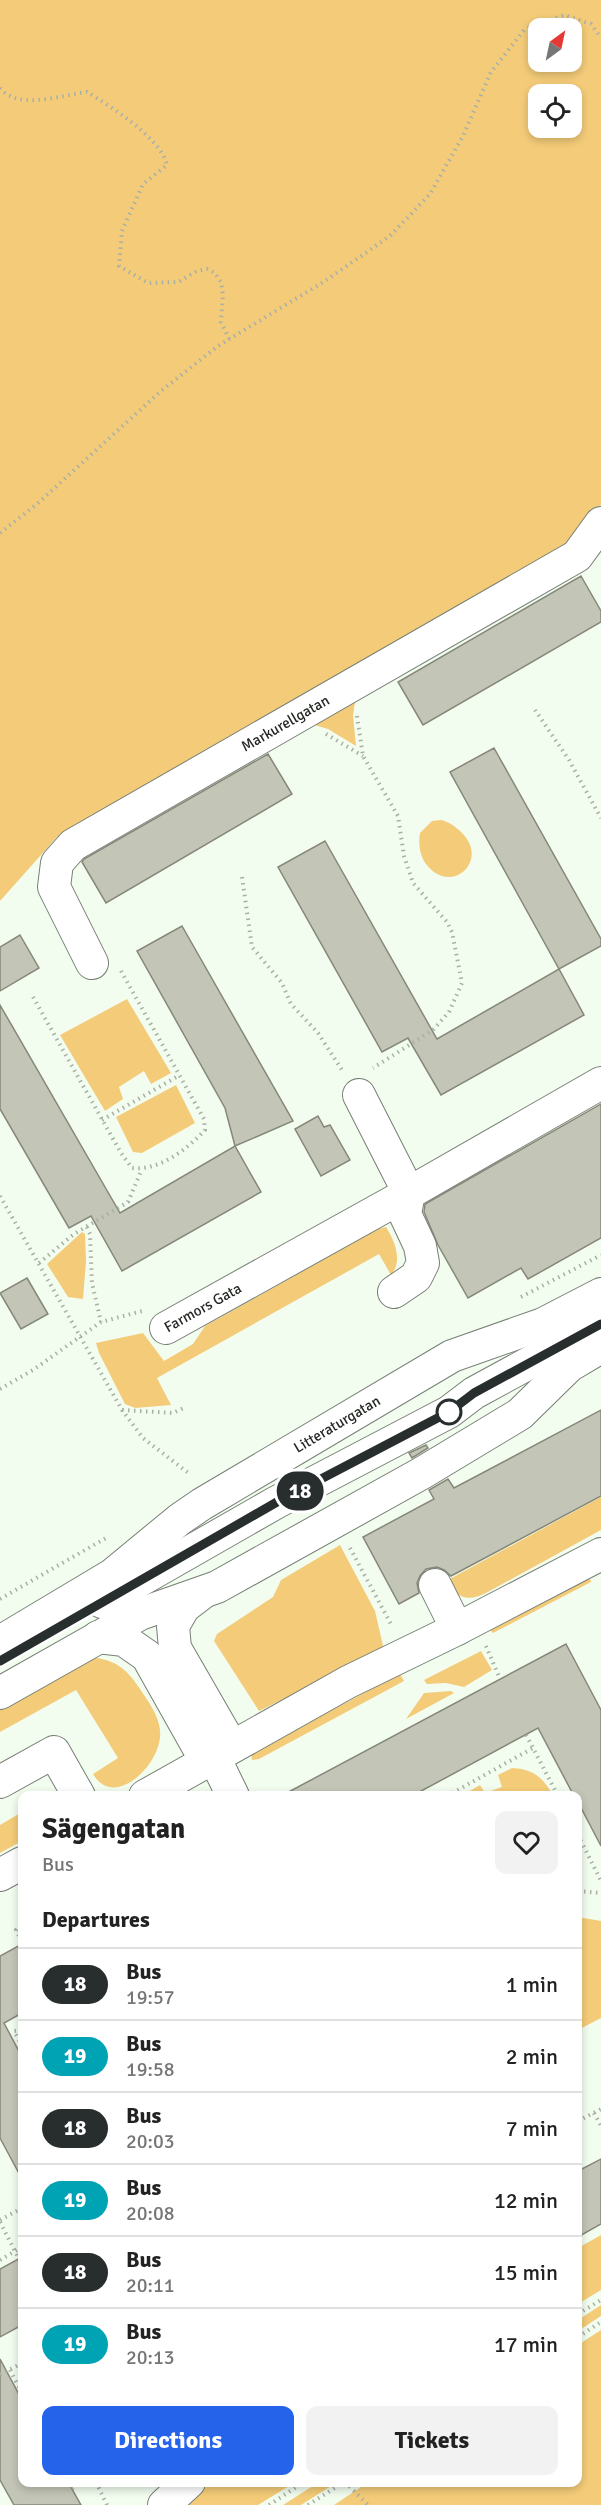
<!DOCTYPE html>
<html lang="en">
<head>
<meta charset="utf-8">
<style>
	body { margin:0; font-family:Signika,sans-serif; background:#f2f2f2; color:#222; height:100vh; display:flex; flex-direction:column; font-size:22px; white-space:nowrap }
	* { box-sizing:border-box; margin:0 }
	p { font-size:20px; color:#767676 }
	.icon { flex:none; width:33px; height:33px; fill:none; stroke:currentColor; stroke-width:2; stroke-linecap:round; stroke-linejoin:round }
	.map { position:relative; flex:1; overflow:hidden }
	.panel { position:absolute; left:18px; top:1791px; width:564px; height:696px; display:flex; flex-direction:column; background:#fff; border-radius:12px; box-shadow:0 3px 9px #0003 }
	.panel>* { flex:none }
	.badge { padding:0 12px; border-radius:20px; font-size:21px; line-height:39px }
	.needle { width:39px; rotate:33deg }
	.controls { position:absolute; left:528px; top:18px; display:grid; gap:12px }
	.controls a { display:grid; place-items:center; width:54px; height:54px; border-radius:12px; background:#fff; box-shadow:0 3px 9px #0003; font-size:30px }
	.map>.badge { position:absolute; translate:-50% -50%; box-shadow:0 0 0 3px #fff }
	h2 { padding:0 24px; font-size:22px; line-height:54px }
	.round { display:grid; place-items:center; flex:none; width:63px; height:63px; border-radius:12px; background:#f2f2f2 }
	.summary { display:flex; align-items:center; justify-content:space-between; height:102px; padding:0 24px }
	h1 { font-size:28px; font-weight:700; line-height:45px }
	.button { display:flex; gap:12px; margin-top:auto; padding:12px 24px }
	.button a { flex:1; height:69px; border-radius:12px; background:#2563eb; color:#fff; font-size:24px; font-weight:700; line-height:69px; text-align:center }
	.button a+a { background:#f2f2f2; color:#222 }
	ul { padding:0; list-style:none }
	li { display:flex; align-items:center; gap:18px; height:72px; padding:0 24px; border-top:2px solid #e0e0e0 }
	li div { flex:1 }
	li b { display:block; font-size:22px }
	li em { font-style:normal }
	li .badge { min-width:66px; font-weight:700; text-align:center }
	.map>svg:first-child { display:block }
</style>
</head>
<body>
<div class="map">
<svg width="601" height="2505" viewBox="0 0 601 2505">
	<rect width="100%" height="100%" fill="#f2fdf0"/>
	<path fill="#f4cc79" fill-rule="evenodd" d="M 0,0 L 601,0 L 601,504 L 599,510 L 551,563 L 57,837 L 0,901 ZM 538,28 L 572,28 L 572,62 L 538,62 ZM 538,94 L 572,94 L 572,128 L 538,128 Z
		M 356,696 L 353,715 L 356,746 L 328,729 L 311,724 Z
		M 441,820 C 449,822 455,826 461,832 C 491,860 451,897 426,864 C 420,856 418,843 420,833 L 432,821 Z
		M 127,999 L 171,1073 L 151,1084 L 144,1071 L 119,1087 L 123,1099 L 105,1111 L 60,1035 Z
		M 176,1085 L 195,1123 L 142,1153 L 133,1152 L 116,1117 Z
		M 386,1227 C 395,1241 403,1261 391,1275 L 379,1254 L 157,1378 L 171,1405 L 135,1408 L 125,1404 L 99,1353 L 96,1343 L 143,1333 L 164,1361 L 193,1344 L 205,1326 L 378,1229 Z
		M 82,1232 L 85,1234 L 86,1261 L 83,1299 L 68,1297 L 47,1264 Z
		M 601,1497 L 601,1530 L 486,1593 C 468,1602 456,1598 446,1581 Z
		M 340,1545 L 375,1611 L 384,1650 L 259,1711 L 214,1641 L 217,1634 L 273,1597 L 281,1580 Z
		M 585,1578 L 591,1580 L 591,1582 L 493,1633 L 489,1629 Z
		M 481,1651 L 492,1670 L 464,1687 L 446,1683 L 427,1684 L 424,1680 Z
		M 97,1658 C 119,1662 128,1671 140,1689 C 148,1701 159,1716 160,1730 C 164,1763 114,1811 93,1774 L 118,1758 L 76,1690 L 0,1732 L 0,1707 L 82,1661 Z
		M 400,1674 L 404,1681 L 259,1759 L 252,1760 L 251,1753 Z
		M 451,1691 L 454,1693 L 406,1719 L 424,1693 Z
		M 512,1768 C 534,1769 543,1778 553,1795 L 463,1795 L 480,1785 L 485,1793 L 502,1787 L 498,1775 Z
		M 22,1812 L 22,1841 L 0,1853 L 0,1825 Z
		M 578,1917 L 601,1921 L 601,2018 L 578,2030 Z
		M 601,2235 L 601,2290 L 578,2304 L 578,2248 Z
		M 601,2305 L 601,2316 L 578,2331 L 578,2320 Z
		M 601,2330 L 601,2505 L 334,2505 L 367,2483 L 578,2482 L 578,2345 Z
		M 319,2482 L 336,2483 L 301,2505 L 283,2505 Z
		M 197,2483 L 294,2483 L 258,2505 L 177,2505 Z"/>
	<path fill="#c3c5b6" stroke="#858779" stroke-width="1.5" d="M 581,576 L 601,611 L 601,622 L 423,725 L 398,682 Z
		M 494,748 L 601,939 L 601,946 L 559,969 L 450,772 Z
		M 268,754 L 292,794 L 106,903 L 82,862 L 84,859 Z
		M 325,841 L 437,1039 L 559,969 L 584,1015 L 441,1095 L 408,1038 L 382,1052 L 278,867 Z
		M 182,926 L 293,1121 L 235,1146 L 225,1108 L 137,951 Z
		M 20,935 L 39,968 L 0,991 L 0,947 Z
		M 0,1005 L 120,1213 L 235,1146 L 261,1192 L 122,1271 L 91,1216 L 69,1228 L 0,1109 Z
		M 601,1104 L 601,1238 L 528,1279 L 521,1268 L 468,1298 L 438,1245 L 424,1212 L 425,1204 Z
		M 318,1116 L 324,1127 L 330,1125 L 350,1160 L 321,1176 L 295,1129 Z
		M 27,1278 L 48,1314 L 21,1329 L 0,1293 Z
		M 601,1410 L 601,1496 L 451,1576 L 444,1570 L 437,1567 L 426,1569 L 420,1576 L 417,1583 L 419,1593 L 399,1604 L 363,1537 L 434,1499 L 429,1490 L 448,1479 L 454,1488 Z
		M 426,1445 L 428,1448 L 412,1458 L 409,1453 Z
		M 566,1644 L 601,1710 L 601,1846 L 578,1802 L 578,1796 L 574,1796 L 538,1728 L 412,1796 L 281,1796 Z
		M 22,1944 L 22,2013 L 4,2023 L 22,2057 L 22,2179 L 0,2138 L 0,1956 Z
		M 601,2159 L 601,2224 L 578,2237 L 578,2171 Z
		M 22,2257 L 22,2325 L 0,2337 L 0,2269 Z
		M 0,2359 L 22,2400 L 22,2482 L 68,2482 L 81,2505 L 14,2505 L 0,2480 Z"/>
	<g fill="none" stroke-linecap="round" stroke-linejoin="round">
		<defs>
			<g id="minor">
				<path id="s1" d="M 92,963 L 54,887 L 57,863 L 73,845 L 577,556 L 601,523"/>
				<path d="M 394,1292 L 416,1277 L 423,1263 L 420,1246 L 405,1214 L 409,1193 L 601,1083"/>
				<path id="s2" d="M 166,1328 L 409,1193 L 359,1095"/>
				<path d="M 435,1585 L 457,1629"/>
				<path d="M 201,1594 L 184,1607 L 173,1626 L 175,1648 L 232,1747"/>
				<path d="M 102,1602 L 277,1502 L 449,1412 L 474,1393 L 601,1324"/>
				<path d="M 98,1637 L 124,1640 L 147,1656 L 206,1761"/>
				<path id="s3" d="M 0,1642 L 112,1575 L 180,1519 L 202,1504 L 452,1356 L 543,1324 L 601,1294"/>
				<path d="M 0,1693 L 140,1614 L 217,1587 L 422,1473 L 520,1414 L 569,1366 L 601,1347"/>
				<path d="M 214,1757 L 233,1796"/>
				<path d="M 0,1782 L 54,1752 L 79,1796"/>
				<path d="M 145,1796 L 348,1682 L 457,1629 L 601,1554"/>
				<path d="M 0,1875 L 22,1863"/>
				<path d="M 164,2505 L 189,2482"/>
			</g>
		</defs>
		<use href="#minor" stroke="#767f74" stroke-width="34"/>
		<path stroke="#a8b0a6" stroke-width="4" stroke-dasharray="1.5 4.5" stroke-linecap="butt" d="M 0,88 C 18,111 61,95 87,92 C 110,106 161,138 167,165 L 143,184 L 122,231 L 119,266 L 148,283 L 178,282 L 197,271 L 207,269 L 215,273 L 221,282 L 223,295 L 221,322 L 229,339
			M 0,533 L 37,504 L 161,391 L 218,346 L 325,281 L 390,236 L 430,194 L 463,136 L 491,72 L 525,29 L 564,15 L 591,24 L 601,38
			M 535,710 L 569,760 L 601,818
			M 357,716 L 363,756 L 398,816 L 404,856 L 413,883 L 447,922 L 452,932 L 462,983 L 449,1012 L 433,1030 L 373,1068
			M 326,734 L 363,756
			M 242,877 L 252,947 L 282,983 L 291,1004 L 318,1033 L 342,1070
			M 33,997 L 121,1153 L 132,1168 C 160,1171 187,1149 205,1130 L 204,1119 L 121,971
			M 102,1120 L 180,1075
			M 0,1196 L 122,1410 L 143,1438 L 191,1475
			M 87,1227 L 90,1234 L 92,1283 L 101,1322
			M 39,1263 L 74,1234 L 128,1202 L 142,1169
			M 521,1297 L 601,1255
			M 0,1389 L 33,1370 L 101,1322 L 142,1311
			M 122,1410 L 173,1413 L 186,1407
			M 350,1548 L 392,1626
			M 0,1599 L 106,1538
			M 486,1646 L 500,1679
			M 526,1735 L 533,1748
			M 447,1796 L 533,1748 L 558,1796
			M 578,1835 L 601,1881
			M 578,1891 L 601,1893
			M 22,1926 L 16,1930 L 22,1942
			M 22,2030 L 14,2031 L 22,2046
			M 594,2113 L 601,2126
			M 578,2121 L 601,2109
			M 19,2169 L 22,2167
			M 0,2220 L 22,2208
			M 0,2222 L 19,2259
			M 0,2260 L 22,2247
			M 578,2314 L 601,2300
			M 578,2337 L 601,2322
			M 10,2370 L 22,2393
			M 0,2375 L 22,2363
			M 96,2482 L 107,2505
			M 345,2482 L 368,2505
			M 72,2489 L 82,2482
			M 269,2505 L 304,2482
			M 308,2505 L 344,2482"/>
		<use href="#minor" stroke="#fff" stroke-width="32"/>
	</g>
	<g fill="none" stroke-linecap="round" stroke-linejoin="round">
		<defs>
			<path id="line" d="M 0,1661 L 277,1502 L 449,1412 L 474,1393 L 601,1324"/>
		</defs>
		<use href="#line" stroke="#fff" stroke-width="14"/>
		<use href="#line" stroke="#282d2d" stroke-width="9"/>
	</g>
	<circle fill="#fff" stroke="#282d2d" stroke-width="3" cx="449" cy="1412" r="12"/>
	<g text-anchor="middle" stroke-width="4.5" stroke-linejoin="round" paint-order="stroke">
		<g font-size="15" fill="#252924" stroke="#fff">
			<text dy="5" stroke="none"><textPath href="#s1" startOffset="378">Markurellgatan</textPath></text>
			<text dy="5" stroke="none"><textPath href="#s2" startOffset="42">Farmors Gata</textPath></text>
			<text dy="5" stroke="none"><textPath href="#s3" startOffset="402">Litteraturgatan</textPath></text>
		</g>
	</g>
</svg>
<div class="controls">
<a><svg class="needle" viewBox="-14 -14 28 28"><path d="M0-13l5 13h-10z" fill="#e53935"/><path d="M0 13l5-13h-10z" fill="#767676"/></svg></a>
<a><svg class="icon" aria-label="locate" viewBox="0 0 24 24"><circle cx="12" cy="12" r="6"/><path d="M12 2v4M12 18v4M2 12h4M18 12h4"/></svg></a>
</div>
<b class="badge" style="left:300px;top:1491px;background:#282d2d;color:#fff">18</b>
<section class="panel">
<div class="summary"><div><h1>Sägengatan</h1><p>Bus</p></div><a class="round"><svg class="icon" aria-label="heart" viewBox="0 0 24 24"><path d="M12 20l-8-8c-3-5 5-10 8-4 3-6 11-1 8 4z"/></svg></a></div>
<h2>Departures</h2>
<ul>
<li><span class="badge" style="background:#282d2d;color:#fff">18</span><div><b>Bus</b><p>19:57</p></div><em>1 min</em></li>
<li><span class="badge" style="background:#00a3b4;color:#fff">19</span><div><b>Bus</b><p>19:58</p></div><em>2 min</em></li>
<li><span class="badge" style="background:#282d2d;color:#fff">18</span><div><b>Bus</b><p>20:03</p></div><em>7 min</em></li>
<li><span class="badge" style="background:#00a3b4;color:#fff">19</span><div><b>Bus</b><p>20:08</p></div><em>12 min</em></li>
<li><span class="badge" style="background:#282d2d;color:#fff">18</span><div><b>Bus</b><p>20:11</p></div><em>15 min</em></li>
<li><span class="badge" style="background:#00a3b4;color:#fff">19</span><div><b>Bus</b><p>20:13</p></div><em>17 min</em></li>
</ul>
<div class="button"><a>Directions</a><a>Tickets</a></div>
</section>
</div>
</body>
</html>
